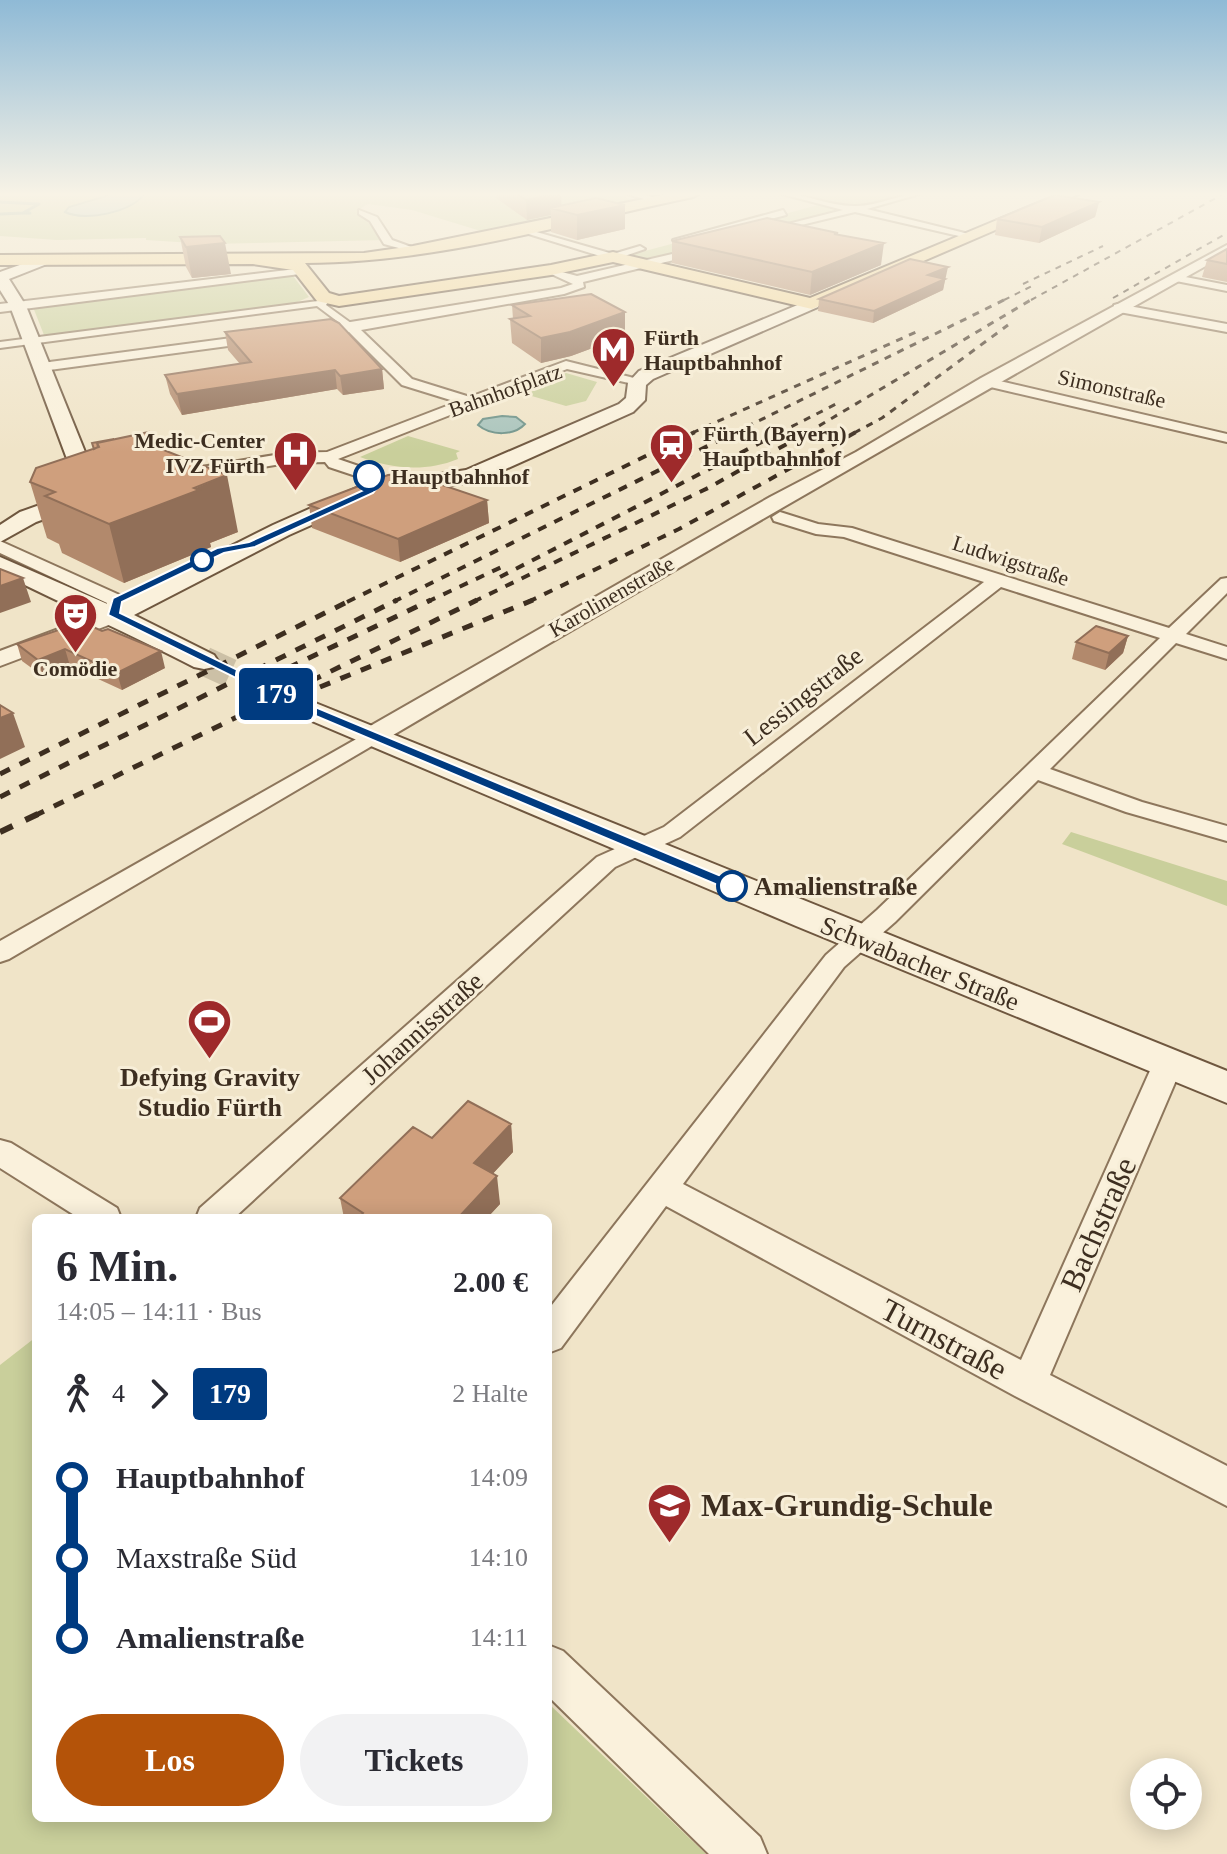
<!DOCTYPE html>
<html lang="de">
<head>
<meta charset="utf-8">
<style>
	body { margin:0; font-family:Georgia,serif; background:#f2f2f3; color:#2b2b33; height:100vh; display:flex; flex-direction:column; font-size:30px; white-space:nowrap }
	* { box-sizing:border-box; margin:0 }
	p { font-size:26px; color:#7c7c81 }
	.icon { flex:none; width:44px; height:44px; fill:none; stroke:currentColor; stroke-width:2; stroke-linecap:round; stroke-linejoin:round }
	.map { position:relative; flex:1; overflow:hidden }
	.side { position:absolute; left:32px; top:1214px; width:520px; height:608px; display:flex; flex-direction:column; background:#fff; border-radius:12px; box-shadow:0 4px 20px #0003 }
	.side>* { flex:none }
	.badge { padding:0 16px; border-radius:6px; font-size:28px; line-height:52px }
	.controls { position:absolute; left:1130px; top:1758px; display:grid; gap:16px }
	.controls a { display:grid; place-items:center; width:72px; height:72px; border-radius:50%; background:#fff; box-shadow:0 4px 20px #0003; font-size:40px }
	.map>.badge { position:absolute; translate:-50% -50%; box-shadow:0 0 0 4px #fff }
	.legs { display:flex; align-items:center; gap:12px; height:88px; padding:0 24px; font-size:26px }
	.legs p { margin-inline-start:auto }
	.summary { display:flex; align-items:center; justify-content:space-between; height:136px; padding:0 24px }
	h1 { font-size:44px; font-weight:700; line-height:60px }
	.button { display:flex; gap:16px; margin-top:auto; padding:16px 24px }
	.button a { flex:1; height:92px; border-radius:48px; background:#b45309; color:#fff; font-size:32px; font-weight:700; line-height:92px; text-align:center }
	.button a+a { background:#f2f2f3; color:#2b2b33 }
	ul { padding:0 24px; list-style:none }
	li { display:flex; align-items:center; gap:28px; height:80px; font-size:30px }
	li i { display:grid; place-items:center; width:12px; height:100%; margin:0 10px; background:currentColor }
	li i::after { content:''; width:20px; height:20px; margin:-10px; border:6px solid; border-radius:50%; background:#fff }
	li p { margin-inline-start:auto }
	li:first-child i { background:linear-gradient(#0000 50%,currentColor 0) }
	li:last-child i { background:linear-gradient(currentColor 50%,#0000 0) }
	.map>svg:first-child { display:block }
</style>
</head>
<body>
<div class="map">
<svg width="1227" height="1854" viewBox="0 0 1227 1854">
	<rect width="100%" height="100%" fill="#f0e4c8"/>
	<path fill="#c9cf9b" d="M 0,193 L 611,193 L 638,201 L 484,232 L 412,210 L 368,204 L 360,209 L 361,215 L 385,240 L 209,244 L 146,240 L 146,238 L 57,240 L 0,236 Z
		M 821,193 L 910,193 L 650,262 L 630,255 L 833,201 L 808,196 Z
		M 293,276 L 309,297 L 295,303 L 44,335 L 33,307 Z
		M 566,373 L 597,382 L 586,401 L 566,406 L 518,392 Z
		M 408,436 L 460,451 L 456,453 L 458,459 C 424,473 389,468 360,457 Z
		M 1071,832 L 1227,881 L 1227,906 L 1062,844 Z
		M 36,1337 L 36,1818 L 548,1818 L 548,1703 L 706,1854 L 0,1854 L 0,1365 Z"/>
	<path fill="#a9c4bc" stroke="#6f938a" stroke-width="2" d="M 116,193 L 145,193 C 132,212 86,222 65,212 L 69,207 Z
		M 502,416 L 516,417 L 525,424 C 514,436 491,436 478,425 L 483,419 Z"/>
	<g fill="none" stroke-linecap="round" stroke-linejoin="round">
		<path stroke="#6f938a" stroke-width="3" d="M 0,202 L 39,204 L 23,213 L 30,213
			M 1,214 L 23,213"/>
		<path stroke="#ccc0a6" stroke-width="29" stroke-dasharray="29 14" stroke-linecap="butt" d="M 204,661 L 303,707"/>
		<defs>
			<path id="pedestrian" d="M 326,296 L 330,299 L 326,305 L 355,326 L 355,330 L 349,330 L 317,306 L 0,348 L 0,342 L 318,301 Z"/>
			<path id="minor" d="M 624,193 L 639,193 L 662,200 L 657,203 Z
				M 778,193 C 804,193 828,206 854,206 C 877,207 900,193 923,193 L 867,209 L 977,236 L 972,239 L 855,212 L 760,235 L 760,231 L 843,210 Z
				M 359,210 L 377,217 L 392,240 L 417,249 L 417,253 L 384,244 L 370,221 L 359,214 Z
				M 783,210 L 786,215 L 678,243 L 673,240 Z
				M 519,227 L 613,254 L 640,246 L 645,249 L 613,260 L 519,231 Z
				M 707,246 L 711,247 L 711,251 L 583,282 L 584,287 L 564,294 L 361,330 L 412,379 L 470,397 L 566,361 L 642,380 L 642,386 L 567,369 L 338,459 L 382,474 L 384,484 L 375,494 L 369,496 L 361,491 L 368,480 L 329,467 L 325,462 L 287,463 L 177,481 L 169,476 L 177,471 L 287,453 L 327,452 L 457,402 L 402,385 L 349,332 L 311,336 L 307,335 L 307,329 L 561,288 L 573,284 L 547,272 L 547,268 L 577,276 Z
				M 304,268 L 309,271 L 308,273 L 0,312 L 0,304 Z
				M 1175,275 L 1227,285 L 1227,291 L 1171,280 L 1169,278 Z
				M 1118,304 L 1227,324 L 1227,332 L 1114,311 L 1114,305 Z
				M 261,334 L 265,335 L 265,341 L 42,371 L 35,367 L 42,363 Z
				M 987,378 L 1227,434 L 1227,442 L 982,385 L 980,382 Z
				M 780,512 L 818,524 L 852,528 L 1169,628 L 1221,579 L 1227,578 L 1227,593 L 1186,634 L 1227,647 L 1227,659 L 1176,643 L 1050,769 L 1142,802 L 1227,826 L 1227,841 L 1126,812 L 1038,780 L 895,922 L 844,967 L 683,1184 L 1021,1360 L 1153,1064 L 1158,1056 L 1168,1053 L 1178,1056 L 1183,1064 L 1050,1375 L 1227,1466 L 1227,1506 L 1015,1396 L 666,1206 L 561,1348 L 548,1353 L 548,1310 L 826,955 L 877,910 L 1160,638 L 1001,587 L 680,837 L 615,867 L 234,1218 L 196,1218 L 200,1208 L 597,857 L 664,827 L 984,582 L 844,537 L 816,534 L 774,521 L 772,517 Z
				M 0,541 L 124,597 L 126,601 L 121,619 L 107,619 L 105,615 L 107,603 L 0,553 Z
				M 374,729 L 382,730 L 385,735 L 382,740 L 9,959 L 0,962 L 0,941 Z
				M 0,1140 L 11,1143 L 117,1208 L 121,1218 L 79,1218 L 0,1168 Z
				M 548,1645 L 563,1651 L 760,1837 L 767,1854 L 709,1854 L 548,1696 Z"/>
			<path id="tertiary" d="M 1227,245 L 1227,254 C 944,413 663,576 383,741 L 365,741 L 361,735 L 365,729 L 770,497 L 856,452 L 981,378 Z
				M 114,608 L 122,610 L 126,615 L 122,620 L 0,666 L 0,651 Z"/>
			<path id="secondary" d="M 42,257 L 49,261 L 47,264 L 9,279 L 26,306 L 102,494 L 99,499 L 36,522 L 0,542 L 0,525 L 20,512 L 79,491 L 10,306 L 0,290 L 0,272 Z
				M 812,299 L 818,301 L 818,307 L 653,379 L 646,385 L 645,400 L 633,412 L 479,481 L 374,497 L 289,535 L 134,615 L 214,655 L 218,661 L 214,667 L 204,669 L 194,667 C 130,634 65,605 0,573 L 0,557 L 112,606 L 273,525 L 361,486 L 466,470 L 619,404 L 626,398 L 628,383 L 639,371 Z
				M 303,698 L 1227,1071 L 1227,1103 L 796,926 L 293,713 L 288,707 L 293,701 Z"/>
			<path id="primary" d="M 673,193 L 700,193 L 693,197 C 565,224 435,263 305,263 L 329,293 L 339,296 L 551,265 L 613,252 L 810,298 L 1062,193 L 1081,193 L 812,309 L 613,262 L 551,275 L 339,306 L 317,301 L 293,270 L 253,264 L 0,265 L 0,255 L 364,253 L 413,246 Z"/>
		</defs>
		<use href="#pedestrian" stroke="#8d765c" stroke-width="4"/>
		<use href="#minor" stroke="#8d765c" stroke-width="4"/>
		<use href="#tertiary" stroke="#8d765c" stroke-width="4"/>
		<use href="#secondary" stroke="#6f573f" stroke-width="4"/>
		<use href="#primary" stroke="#5b4430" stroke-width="4"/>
		<use href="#pedestrian" fill="#faf1dc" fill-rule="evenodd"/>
		<use href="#minor" fill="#faf1dc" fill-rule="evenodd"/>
		<use href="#tertiary" fill="#faf1dc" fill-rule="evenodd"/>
		<use href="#secondary" fill="#faf1dc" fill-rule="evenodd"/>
		<use href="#primary" fill="#f3d9a0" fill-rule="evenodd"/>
		<path stroke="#3d2e20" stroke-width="2" stroke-dasharray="6 6" stroke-linecap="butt" d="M 1023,284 L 1103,246
			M 1113,298 L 1227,233
			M 1004,300 L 1036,284
			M 1031,300 L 1225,193"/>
		<path stroke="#3d2e20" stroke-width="3" stroke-dasharray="7 7" stroke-linecap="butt" d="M 692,433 L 916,332
			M 734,433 L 1008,298
			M 779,433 L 838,403
			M 807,433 L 1034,298
			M 854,433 L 882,418 L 1008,325"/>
		<path stroke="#3d2e20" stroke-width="4" stroke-dasharray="9 9" stroke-linecap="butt" d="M 500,577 L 783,431
			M 347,602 L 697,431
			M 393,602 L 738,431
			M 427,602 L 508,564
			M 473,602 L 708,488 L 810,431
			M 528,602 L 679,529 L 858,431"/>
		<path stroke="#3d2e20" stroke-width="5" stroke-dasharray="11 11" stroke-linecap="butt" d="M 288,668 L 431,600
			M 320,687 L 533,600
			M 0,774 L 351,600
			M 0,797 L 397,600
			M 34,816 L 477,600"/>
		<path stroke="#3d2e20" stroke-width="6" stroke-dasharray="14 14" stroke-linecap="butt" d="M 0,832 L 38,814"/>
	</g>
	<path fill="#b2896c" d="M 496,193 L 560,193 L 561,205 L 625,229 L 577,240 L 551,232 L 551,215 L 527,220 L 496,198 Z
		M 1099,202 L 1095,217 L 1039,243 L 995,235 L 997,219 Z
		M 838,235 L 881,265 L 810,295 L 672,263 L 672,241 Z
		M 180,237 L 231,274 L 192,278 L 186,267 Z
		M 1227,249 L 1227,282 L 1202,277 L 1207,260 Z
		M 946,278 L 945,279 L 943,290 L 873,323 L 818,311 L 819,299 Z
		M 512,305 L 625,312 L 625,336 L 571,356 L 541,363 L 512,343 L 510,319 L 513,319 Z
		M 225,332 L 382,369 L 384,389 L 343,395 L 337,389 L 182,415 L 170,394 L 165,375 L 240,364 L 228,350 Z
		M 92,443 L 156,447 L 238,532 L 210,543 L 211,547 L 124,583 L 62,553 L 59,544 L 47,538 L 30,482 L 93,449 Z
		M 487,500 L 489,523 L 400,562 L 312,528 L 309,505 Z
		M 82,622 L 165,668 L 122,690 L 70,666 L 44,677 L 22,661 L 17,644 Z
		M 1128,636 L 1123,653 L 1105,670 L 1072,659 L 1076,642 Z
		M 511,1124 L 513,1152 L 493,1173 L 500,1204 L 487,1218 L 344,1218 L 340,1198 L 432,1138 Z"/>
	<path fill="#916f58" d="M 561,193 L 562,211 L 550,208 L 551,215 L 527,220 L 526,200 Z
		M 1099,202 L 1095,217 L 1039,243 L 1042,227 Z
		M 625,205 L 625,229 L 577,240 L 577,215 Z
		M 225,243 L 231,274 L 192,278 L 186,247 Z
		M 884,243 L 881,265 L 810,295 L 812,272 Z
		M 948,267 L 943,290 L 873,323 L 874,311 L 928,275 Z
		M 625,312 L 625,336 L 571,356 L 541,363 L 541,338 Z
		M 382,369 L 384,389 L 343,395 L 340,376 Z
		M 335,370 L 337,389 L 182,415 L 177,394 Z
		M 227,475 L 238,532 L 210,543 L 211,547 L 124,583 L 109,524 Z
		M 487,500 L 489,523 L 400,562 L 398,539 Z
		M 23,578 L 31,602 L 0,613 L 0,586 Z
		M 1128,636 L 1123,653 L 1105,670 L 1109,653 Z
		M 65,649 L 70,666 L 44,677 L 38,660 Z
		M 161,651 L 165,668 L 122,690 L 117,673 Z
		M 13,713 L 25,747 L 0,759 L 0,718 Z
		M 511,1124 L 513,1152 L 477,1191 L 474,1163 Z
		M 497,1176 L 500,1204 L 487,1218 L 458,1218 Z"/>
	<path fill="#cf9f7d" stroke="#916f58" stroke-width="2" d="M 516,193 L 561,193 L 526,200 Z
		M 1055,195 L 1099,202 L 1042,227 L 997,219 Z
		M 596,198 L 625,205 L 577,215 L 550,208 Z
		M 767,218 L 838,233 L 834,234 L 884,243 L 812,272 L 672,241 Z
		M 220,236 L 225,243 L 186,247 L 180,237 Z
		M 1227,249 L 1227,264 L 1207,260 Z
		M 910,259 L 948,267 L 928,275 L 945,279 L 874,311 L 819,299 Z
		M 591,294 L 625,312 L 570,332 L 541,338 L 510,319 L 530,316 L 512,305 Z
		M 331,319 L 339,323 L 382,369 L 340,376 L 335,370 L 177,394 L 165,375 L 251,362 L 225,332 Z
		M 149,432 L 156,447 L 227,475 L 194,488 L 199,490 L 109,524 L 45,496 L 55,492 L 30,482 L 36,468 L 99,447 L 97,443 Z
		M 114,439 L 97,443 L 98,447 L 94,449 L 92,443 Z
		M 407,473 L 487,500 L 398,539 L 309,505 L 388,475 Z
		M 0,569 L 23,578 L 0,586 Z
		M 82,622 L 102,631 L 108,629 L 161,651 L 117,673 L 65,649 L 38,660 L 17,644 Z
		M 1096,626 L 1128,636 L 1109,653 L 1076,642 Z
		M 0,705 L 13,713 L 0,718 Z
		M 468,1101 L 511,1124 L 474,1163 L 497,1176 L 458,1218 L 362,1218 L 360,1217 L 363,1213 L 340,1198 L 413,1127 L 432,1138 Z"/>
	<linearGradient id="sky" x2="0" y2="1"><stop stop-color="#8fbad6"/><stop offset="0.43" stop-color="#f8f3e6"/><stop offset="1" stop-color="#f8f3e6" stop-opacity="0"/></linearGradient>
	<rect width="1227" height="452" fill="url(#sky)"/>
	<path fill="#003b80" stroke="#fff" stroke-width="2" d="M 369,473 L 381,477 L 380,484 L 373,493 L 255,547 L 224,553 L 122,602 L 120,613 L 308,704 L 738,883 L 738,889 L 727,889 L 299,709 L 108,615 L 113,598 L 217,548 L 249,542 L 366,489 L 371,479 L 364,476 Z"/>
	<defs>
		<symbol id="metro-pin" viewBox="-11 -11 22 30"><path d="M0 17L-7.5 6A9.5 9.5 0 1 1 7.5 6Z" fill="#9e2a2b" stroke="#f7eed8"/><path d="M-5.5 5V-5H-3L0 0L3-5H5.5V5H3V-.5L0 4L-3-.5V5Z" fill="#fff"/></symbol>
		<symbol id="station-pin" viewBox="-11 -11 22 30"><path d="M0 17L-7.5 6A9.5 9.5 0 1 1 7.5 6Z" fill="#9e2a2b" stroke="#f7eed8"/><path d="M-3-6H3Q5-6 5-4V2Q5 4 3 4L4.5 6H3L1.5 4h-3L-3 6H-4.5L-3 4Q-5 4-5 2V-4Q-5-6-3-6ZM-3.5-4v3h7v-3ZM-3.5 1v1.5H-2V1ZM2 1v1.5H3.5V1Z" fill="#fff"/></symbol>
		<symbol id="hospital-pin" viewBox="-11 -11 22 30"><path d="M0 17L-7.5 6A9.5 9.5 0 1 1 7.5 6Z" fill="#9e2a2b" stroke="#f7eed8"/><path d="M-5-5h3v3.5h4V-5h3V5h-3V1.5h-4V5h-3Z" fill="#fff"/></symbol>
		<symbol id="theatre-pin" viewBox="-11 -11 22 30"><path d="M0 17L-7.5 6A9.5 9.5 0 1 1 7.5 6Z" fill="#9e2a2b" stroke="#f7eed8"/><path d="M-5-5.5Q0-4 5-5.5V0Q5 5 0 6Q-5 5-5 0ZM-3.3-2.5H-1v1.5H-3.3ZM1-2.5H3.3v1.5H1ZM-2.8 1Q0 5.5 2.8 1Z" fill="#fff"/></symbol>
		<symbol id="stadium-pin" viewBox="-11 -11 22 30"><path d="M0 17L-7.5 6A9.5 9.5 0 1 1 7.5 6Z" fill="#9e2a2b" stroke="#f7eed8"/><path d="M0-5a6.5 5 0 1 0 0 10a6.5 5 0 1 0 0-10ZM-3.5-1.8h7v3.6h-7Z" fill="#fff"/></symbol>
		<symbol id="school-pin" viewBox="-11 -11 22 30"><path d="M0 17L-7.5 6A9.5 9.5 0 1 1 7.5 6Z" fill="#9e2a2b" stroke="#f7eed8"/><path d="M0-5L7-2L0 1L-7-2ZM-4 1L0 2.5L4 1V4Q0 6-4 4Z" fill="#fff"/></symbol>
	</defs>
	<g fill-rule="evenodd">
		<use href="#metro-pin" x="588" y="324" width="51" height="69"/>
		<use href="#station-pin" x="646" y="420" width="51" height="69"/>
		<use href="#hospital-pin" x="270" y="428" width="51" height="69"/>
		<use href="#theatre-pin" x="50" y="590" width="51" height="69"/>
		<use href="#stadium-pin" x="184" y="996" width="51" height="69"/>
		<use href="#school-pin" x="644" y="1480" width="51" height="69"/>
	</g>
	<g fill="#fff" stroke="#003b80" stroke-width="4">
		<circle cx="369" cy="476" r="14"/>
		<circle cx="202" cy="560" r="10"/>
		<circle cx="732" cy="886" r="14"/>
	</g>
	<g text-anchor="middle" stroke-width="6" stroke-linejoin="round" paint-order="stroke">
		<g font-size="22" font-weight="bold" fill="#3d2e20" stroke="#f7eed8" text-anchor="start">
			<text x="644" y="345">Fürth<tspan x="644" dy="25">Hauptbahnhof</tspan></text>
			<text x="703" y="441">Fürth (Bayern)<tspan x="703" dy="25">Hauptbahnhof</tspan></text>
			<text x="265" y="448" text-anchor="end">Medic-Center<tspan x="265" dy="25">IVZ Fürth</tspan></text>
			<text x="75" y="676" text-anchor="middle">Comödie</text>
		</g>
		<g font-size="22" fill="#3d2e20" stroke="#f7eed8">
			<text transform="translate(1112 388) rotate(13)" y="8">Simonstraße</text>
			<text transform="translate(505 390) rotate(-20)" y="8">Bahnhofplatz</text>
			<text transform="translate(1011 560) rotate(18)" y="8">Ludwigstraße</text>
			<text transform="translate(611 596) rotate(-30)" y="8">Karolinenstraße</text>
		</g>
		<g font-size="22" font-weight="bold" fill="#3d2e20" stroke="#f7eed8" text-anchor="start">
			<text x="391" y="484">Hauptbahnhof</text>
		</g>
		<g font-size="26" fill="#3d2e20" stroke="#f7eed8">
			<text transform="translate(803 696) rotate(-38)" y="9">Lessingstraße</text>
			<text transform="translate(920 963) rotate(22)" y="9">Schwabacher Straße</text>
			<text transform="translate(422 1028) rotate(-42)" y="9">Johannisstraße</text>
		</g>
		<g font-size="26" font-weight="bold" fill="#3d2e20" stroke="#f7eed8" text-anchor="start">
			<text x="754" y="895">Amalienstraße</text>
		</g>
		<g font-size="26" font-weight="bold" fill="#3d2e20" stroke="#f7eed8">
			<text x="210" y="1086">Defying Gravity<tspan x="210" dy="30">Studio Fürth</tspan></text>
		</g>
		<g font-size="32" fill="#3d2e20" stroke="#f7eed8">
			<text transform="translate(1098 1224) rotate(-66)" y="11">Bachstraße</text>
			<text transform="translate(944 1339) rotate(28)" y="11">Turnstraße</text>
		</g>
		<g font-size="32" font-weight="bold" fill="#3d2e20" stroke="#f7eed8" text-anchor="start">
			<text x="701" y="1516">Max-Grundig-Schule</text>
		</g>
	</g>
</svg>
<div class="controls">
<a><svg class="icon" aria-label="locate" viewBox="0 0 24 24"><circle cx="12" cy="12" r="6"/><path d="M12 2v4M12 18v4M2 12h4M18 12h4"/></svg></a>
</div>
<b class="badge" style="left:276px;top:694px;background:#003b80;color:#fff">179</b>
<section class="side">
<div class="summary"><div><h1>6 Min.</h1><p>14:05 – 14:11 · Bus</p></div><b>2.00 €</b></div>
<div class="legs"><svg class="icon" aria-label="walk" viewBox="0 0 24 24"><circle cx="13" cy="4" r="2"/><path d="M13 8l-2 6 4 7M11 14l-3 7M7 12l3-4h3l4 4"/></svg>4<svg class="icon" aria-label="forward" viewBox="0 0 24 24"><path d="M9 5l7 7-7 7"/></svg><b class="badge" style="background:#003b80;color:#fff">179</b><p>2 Halte</p></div>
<ul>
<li><i style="color:#003b80"></i><b>Hauptbahnhof</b><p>14:09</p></li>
<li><i style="color:#003b80"></i><span>Maxstraße Süd</span><p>14:10</p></li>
<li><i style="color:#003b80"></i><b>Amalienstraße</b><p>14:11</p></li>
</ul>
<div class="button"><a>Los</a><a>Tickets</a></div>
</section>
</div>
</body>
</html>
